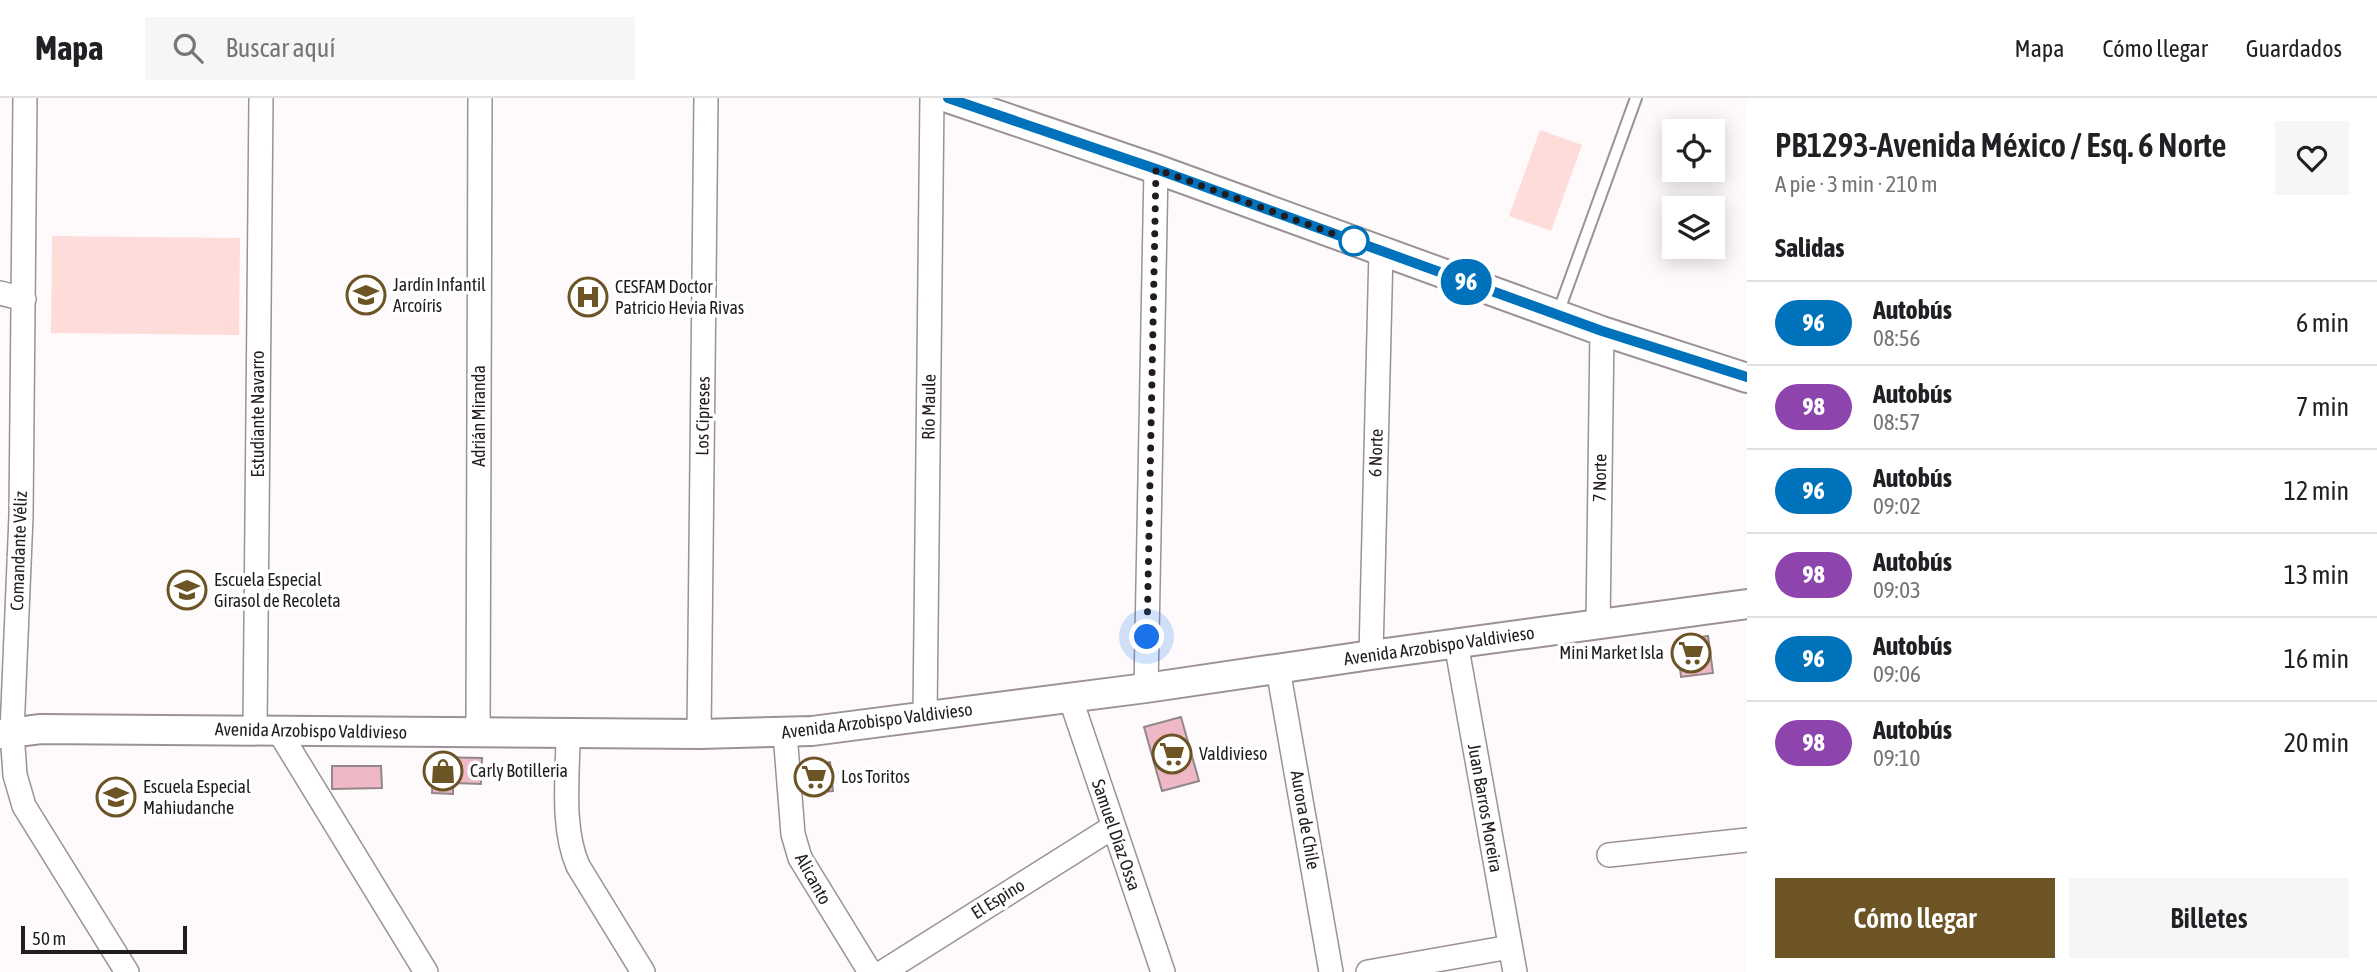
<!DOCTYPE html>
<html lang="es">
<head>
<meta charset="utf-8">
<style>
	body { margin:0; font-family:"Asap Condensed",sans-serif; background:#f6f6f6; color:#202124; height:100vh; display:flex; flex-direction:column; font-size:26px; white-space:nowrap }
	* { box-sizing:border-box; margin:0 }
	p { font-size:23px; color:#757577 }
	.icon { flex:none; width:38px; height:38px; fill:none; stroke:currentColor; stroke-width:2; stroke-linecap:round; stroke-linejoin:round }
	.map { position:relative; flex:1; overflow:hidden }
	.drawer { display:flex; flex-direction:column; background:#fff; width:630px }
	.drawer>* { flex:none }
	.badge { padding:0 14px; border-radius:23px; font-size:24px; line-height:46px }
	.fabs { position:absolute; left:1662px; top:21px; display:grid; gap:14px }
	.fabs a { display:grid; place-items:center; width:63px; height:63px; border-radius:0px; background:#fff; box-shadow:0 4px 18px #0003; font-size:35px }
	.scale { position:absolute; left:21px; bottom:18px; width:166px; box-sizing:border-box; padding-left:7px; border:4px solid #201c1f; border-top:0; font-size:19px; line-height:24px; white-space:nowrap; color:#201c1f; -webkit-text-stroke:5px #fff; paint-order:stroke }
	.you { position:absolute; width:35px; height:35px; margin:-18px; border:5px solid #fff; border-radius:50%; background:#1a73e8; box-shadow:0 0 0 10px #1a73e833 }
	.map>.badge { position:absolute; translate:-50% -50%; box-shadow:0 0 0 4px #fff }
	h2 { padding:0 28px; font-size:26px; line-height:63px }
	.round { display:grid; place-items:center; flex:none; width:74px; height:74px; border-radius:0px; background:#f6f6f6 }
	.headline { display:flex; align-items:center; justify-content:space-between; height:119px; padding:0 28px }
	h1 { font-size:33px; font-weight:600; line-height:52px }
	.button { display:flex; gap:14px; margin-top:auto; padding:14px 28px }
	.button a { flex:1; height:80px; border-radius:0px; background:#6c5425; color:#fff; font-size:28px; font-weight:600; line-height:80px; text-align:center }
	.button a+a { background:#f6f6f6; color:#202124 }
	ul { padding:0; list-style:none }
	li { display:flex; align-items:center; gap:21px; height:84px; padding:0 28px; border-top:2px solid #e0e0e0 }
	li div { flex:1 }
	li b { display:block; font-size:26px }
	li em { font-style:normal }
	li .badge { min-width:77px; font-weight:700; text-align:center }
	header { display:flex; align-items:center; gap:42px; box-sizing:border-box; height:98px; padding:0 35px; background:#fff; border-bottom:2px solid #e0e0e0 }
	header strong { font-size:33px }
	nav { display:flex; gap:38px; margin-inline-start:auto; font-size:24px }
	.search { width:490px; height:63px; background:#f6f6f6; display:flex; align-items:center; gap:18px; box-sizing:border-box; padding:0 24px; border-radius:0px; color:#757577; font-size:26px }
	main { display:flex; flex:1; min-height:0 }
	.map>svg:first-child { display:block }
</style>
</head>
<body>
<header>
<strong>Mapa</strong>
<div class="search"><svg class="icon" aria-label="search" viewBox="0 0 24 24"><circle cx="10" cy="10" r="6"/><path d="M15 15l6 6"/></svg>Buscar aquí</div>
<nav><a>Mapa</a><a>Cómo llegar</a><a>Guardados</a></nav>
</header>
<main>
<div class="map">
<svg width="1747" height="874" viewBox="0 0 1747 874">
	<rect width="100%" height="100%" fill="#fefafc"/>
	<path fill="#fedcda" d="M 1540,32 L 1582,47 L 1551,133 L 1509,118 Z
		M 52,138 L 240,140 L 239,237 L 51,235 Z"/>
	<path fill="#eeb8c6" stroke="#928789" stroke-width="2" d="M 1708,538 L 1713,575 L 1681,579 L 1677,543 Z
		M 1181,619 L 1199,683 L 1162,693 L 1144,629 Z
		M 434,659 L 482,660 L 481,686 L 453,685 L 453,696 L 432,695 Z
		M 830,664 L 833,693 L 807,695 L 804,667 Z
		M 332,668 L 381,668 L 382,690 L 332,691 Z"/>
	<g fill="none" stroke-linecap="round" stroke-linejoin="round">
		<defs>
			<path id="service" d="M 1558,215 L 1636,0"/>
			<path id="minor" d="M 25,0 L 21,418 L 12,634 L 15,677 L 24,708 L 127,874
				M 0,195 L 24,201
				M 1598,526 L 1602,233
				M 1456,545 L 1515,874
				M 1371,557 L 1381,153
				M 1278,571 L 1331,874
				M 1146,590 L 1156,71
				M 1070,599 L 1163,874
				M 925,618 L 932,0
				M 255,631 L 261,0
				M 278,632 L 426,874
				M 478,635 L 480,0
				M 785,635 L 793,736 L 800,760 L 870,874
				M 568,636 C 568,678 561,729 578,768 L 643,874
				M 699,636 L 706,0
				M 1609,757 L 1747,742
				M 883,874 L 1113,729
				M 1368,874 L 1510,849"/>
			<path id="tertiary" d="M 948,0 L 1156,71 L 1602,233 L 1747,280
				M 0,636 L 41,631 L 699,636 L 812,633 L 1146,590 L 1371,557 L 1747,506"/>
		</defs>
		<use href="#service" stroke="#9b9197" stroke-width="14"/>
		<use href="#minor" stroke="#9b9197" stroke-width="26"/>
		<use href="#tertiary" stroke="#9b9197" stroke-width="32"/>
		<use href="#service" stroke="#fff" stroke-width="10"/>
		<use href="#minor" stroke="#fff" stroke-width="23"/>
		<use href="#tertiary" stroke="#fff" stroke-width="28"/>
	</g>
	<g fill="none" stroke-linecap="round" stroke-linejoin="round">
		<defs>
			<path id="line" d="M 948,0 L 1156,71 L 1602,233 L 1747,279"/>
		</defs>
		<use href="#line" stroke="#fff" stroke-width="16"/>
		<use href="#line" stroke="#0072bc" stroke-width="10"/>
		<path stroke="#201c1f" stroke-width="7" stroke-dasharray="0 12.6" d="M 1147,539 L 1156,71 L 1356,144 L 1354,143"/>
	</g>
	<defs>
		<symbol id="school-ring" viewBox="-11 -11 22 22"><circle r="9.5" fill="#fff" stroke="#6c5425" stroke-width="1.5"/><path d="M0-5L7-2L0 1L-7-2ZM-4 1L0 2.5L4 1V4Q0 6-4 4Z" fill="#6c5425"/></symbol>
		<symbol id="hospital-ring" viewBox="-11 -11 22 22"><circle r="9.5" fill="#fff" stroke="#6c5425" stroke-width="1.5"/><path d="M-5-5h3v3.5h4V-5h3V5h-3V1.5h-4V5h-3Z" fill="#6c5425"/></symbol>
		<symbol id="supermarket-ring" viewBox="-11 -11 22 22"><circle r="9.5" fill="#fff" stroke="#6c5425" stroke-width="1.5"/><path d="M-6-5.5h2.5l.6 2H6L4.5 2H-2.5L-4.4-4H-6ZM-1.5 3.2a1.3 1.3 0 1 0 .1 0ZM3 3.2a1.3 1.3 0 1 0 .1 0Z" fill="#6c5425"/></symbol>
		<symbol id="shop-ring" viewBox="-11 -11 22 22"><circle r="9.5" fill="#fff" stroke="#6c5425" stroke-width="1.5"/><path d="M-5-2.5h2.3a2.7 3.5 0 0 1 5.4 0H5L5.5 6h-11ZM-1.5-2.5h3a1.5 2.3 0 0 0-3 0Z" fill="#6c5425"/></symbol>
	</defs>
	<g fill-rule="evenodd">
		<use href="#school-ring" x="344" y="175" width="44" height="44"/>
		<use href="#hospital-ring" x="566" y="177" width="44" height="44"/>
		<use href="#school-ring" x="165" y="470" width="44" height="44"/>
		<use href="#supermarket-ring" x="1669" y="533" width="44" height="44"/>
		<use href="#supermarket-ring" x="1150" y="634" width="44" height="44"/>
		<use href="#shop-ring" x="421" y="651" width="44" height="44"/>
		<use href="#supermarket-ring" x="792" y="657" width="44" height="44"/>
		<use href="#school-ring" x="94" y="677" width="44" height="44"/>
	</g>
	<circle fill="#fff" stroke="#0072bc" stroke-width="3.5" cx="1354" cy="143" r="14"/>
	<g text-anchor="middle" stroke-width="7" stroke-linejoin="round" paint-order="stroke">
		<g font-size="18" fill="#201c1f" stroke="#fff" text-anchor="start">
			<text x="393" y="193">Jardín Infantil<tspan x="393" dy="21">Arcoíris</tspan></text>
			<text x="615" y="195">CESFAM Doctor<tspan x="615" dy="21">Patricio Hevia Rivas</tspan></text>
			<text x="214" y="488">Escuela Especial<tspan x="214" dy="21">Girasol de Recoleta</tspan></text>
			<text x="1664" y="561" text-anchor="end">Mini Market Isla</text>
			<text x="1199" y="662">Valdivieso</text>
			<text x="470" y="679">Carly Botilleria</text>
			<text x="841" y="685">Los Toritos</text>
			<text x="143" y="695">Escuela Especial<tspan x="143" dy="21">Mahiudanche</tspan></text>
		</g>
		<g font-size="18" fill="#201c1f" stroke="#fff">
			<text transform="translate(929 309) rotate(-89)" y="6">Río Maule</text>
			<text transform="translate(258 316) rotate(-90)" y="6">Estudiante Navarro</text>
			<text transform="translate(479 318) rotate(-90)" y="6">Adrián Miranda</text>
			<text transform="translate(703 318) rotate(-89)" y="6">Los Cipreses</text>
			<text transform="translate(1376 355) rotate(-88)" y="6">6 Norte</text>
			<text transform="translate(1600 380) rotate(-89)" y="6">7 Norte</text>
			<text transform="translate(19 453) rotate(-88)" y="6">Comandante Véliz</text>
			<text transform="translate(1439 548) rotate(-8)" y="6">Avenida Arzobispo Valdivieso</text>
			<text transform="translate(877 623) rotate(-7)" y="6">Avenida Arzobispo Valdivieso</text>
			<text transform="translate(311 633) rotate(1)" y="6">Avenida Arzobispo Valdivieso</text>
			<text transform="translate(1485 710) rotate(80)" y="6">Juan Barros Moreira</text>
			<text transform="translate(1305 722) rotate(80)" y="6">Aurora de Chile</text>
			<text transform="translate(1116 737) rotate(71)" y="6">Samuel Díaz Ossa</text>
			<text transform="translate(813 781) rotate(61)" y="6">Alicanto</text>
			<text transform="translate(998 801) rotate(-32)" y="6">El Espino</text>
		</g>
	</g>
</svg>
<div class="fabs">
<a><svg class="icon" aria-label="locate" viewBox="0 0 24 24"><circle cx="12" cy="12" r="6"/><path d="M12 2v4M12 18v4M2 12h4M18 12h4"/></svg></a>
<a><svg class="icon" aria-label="layers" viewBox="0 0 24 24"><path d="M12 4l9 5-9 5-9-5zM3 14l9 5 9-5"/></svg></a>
</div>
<div class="scale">50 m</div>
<div class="you" style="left:1147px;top:539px"></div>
<b class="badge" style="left:1466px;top:184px;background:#0072bc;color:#fff">96</b>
</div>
<section class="drawer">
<div class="headline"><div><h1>PB1293-Avenida México / Esq. 6 Norte</h1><p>A pie · 3 min · 210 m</p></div><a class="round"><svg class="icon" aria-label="heart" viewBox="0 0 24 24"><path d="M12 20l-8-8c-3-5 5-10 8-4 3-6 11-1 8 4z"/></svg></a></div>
<h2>Salidas</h2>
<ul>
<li><span class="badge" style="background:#0072bc;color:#fff">96</span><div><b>Autobús</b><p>08:56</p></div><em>6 min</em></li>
<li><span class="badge" style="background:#8e44ad;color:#fff">98</span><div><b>Autobús</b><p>08:57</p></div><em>7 min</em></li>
<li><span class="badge" style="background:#0072bc;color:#fff">96</span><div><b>Autobús</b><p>09:02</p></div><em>12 min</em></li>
<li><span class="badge" style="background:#8e44ad;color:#fff">98</span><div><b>Autobús</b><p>09:03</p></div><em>13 min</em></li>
<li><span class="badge" style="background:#0072bc;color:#fff">96</span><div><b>Autobús</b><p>09:06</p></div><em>16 min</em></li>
<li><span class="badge" style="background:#8e44ad;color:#fff">98</span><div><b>Autobús</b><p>09:10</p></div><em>20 min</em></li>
</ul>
<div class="button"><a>Cómo llegar</a><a>Billetes</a></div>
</section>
</main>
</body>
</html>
